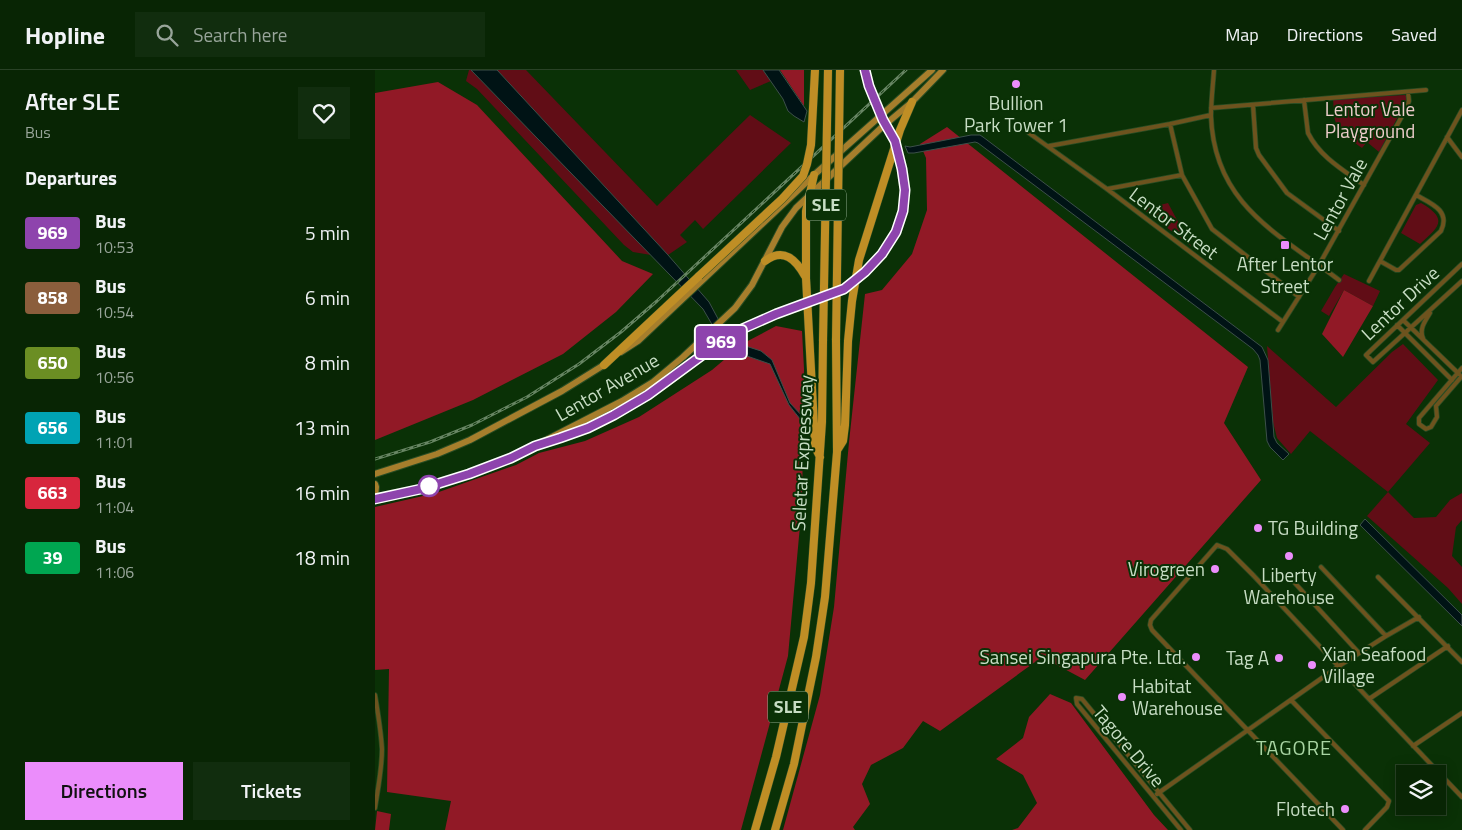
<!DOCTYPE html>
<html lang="en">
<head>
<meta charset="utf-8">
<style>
	body { margin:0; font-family:"Titillium Web",sans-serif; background:#112d0e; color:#f1f3f6; height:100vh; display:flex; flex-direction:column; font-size:19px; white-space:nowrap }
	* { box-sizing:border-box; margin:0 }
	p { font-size:16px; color:#98a59a }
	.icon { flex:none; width:28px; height:28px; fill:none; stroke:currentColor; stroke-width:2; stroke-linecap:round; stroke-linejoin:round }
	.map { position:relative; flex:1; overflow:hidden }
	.drawer { display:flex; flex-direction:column; background:#082504; width:375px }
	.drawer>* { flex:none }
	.badge { padding:0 10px; border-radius:4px; font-size:18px; line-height:32px }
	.controls { position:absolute; left:1021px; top:695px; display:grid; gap:10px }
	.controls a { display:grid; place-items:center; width:50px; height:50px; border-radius:0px; background:#082504; box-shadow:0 2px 12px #0003,0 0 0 1px #294226; font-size:25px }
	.map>.badge { position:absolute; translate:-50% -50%; box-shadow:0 0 0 2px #fff }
	h2 { padding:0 25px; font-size:19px; line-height:45px }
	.round { display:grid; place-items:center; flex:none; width:52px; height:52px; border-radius:0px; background:#112d0e }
	.headline { display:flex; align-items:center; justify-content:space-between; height:85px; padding:0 25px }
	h1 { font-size:24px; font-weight:600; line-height:38px }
	.action { display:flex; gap:10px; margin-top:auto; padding:10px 25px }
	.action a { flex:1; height:58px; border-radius:0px; background:#eb8dfb; color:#111; font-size:20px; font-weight:600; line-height:58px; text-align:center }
	.action a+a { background:#112d0e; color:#f1f3f6 }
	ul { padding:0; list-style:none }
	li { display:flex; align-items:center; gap:15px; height:65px; padding:0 25px }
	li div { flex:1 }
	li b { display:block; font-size:19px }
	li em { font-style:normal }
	li .badge { min-width:55px; font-weight:700; text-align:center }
	header { display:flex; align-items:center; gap:30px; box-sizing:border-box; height:70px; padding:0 25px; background:#082504; border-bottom:1px solid #294226 }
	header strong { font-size:24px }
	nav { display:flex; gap:28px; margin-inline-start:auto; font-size:18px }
	.search { width:350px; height:45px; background:#112d0e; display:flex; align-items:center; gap:12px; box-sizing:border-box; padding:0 18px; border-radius:0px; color:#98a59a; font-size:19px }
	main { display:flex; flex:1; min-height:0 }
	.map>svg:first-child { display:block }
</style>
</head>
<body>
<header>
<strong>Hopline</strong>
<div class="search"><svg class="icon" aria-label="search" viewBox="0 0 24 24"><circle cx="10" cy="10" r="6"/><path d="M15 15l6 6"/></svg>Search here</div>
<nav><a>Map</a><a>Directions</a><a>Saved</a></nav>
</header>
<main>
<section class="drawer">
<div class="headline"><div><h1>After SLE</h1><p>Bus</p></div><a class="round"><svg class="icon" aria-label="heart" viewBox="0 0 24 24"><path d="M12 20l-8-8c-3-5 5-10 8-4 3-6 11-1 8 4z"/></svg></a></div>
<h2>Departures</h2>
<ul>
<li><span class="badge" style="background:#8e44ad;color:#fff">969</span><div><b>Bus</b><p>10:53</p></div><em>5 min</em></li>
<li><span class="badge" style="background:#8b5e3c;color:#fff">858</span><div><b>Bus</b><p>10:54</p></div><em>6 min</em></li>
<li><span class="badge" style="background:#6b8e23;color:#fff">650</span><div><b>Bus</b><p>10:56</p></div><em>8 min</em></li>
<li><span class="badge" style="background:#00a3b4;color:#fff">656</span><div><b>Bus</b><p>11:01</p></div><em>13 min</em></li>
<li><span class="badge" style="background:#d7263d;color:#fff">663</span><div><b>Bus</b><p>11:04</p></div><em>16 min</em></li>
<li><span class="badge" style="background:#00a651;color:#fff">39</span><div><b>Bus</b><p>11:06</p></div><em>18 min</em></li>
</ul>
<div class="action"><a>Directions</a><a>Tickets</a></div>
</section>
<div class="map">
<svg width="1087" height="760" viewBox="0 0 1087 760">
	<rect width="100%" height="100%" fill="#0a3106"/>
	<path fill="#610d16" d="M 94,0 L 96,0 L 276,185 L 258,182 L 249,175 L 102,19 L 91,11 Z
		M 122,0 L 151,0 L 282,136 L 375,45 L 416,73 L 328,159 L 320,150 L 305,165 L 312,172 L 293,185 Z
		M 361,0 L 388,0 L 396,11 L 375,20 Z
		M 1030,25 L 1032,27 L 1032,30 L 1004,82 L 992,72 L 987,78 C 979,72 965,64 961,53 C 958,46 959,37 958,29 Z
		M 793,133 L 816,176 L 761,134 L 768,135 L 773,138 Z
		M 1046,133 C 1074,149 1064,157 1045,174 L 1026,163 L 1041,135 Z
		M 969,204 L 1005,221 L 998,236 L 969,220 L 954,246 L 946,241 L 960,217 Z
		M 1028,274 L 1063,310 L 1031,354 L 1055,373 L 1013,422 L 1039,448 L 1061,447 L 1075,430 L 1087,423 L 1087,450 L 1081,457 L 1077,486 L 1087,497 L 1087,534 L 1073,518 L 992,446 L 1013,422 L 935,361 L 916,384 L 902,368 L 898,352 L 892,276 L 961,337 L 1017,282 Z"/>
	<path fill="#911926" d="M 405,0 L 429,0 L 429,36 Z
		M 63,12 L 102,35 L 247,191 L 278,204 L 241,242 L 188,284 L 98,330 L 0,370 L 0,23 Z
		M 572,57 L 873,297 L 849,353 L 886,410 L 710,610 L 667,587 L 565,661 L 548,651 L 528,678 L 496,695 L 487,714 L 495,734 L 478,757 L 480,760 L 408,760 L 445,625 L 459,537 L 474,372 L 490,224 L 507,220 L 537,184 L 552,140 L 551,88 L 545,74 Z
		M 969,220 L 998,236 L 968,287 L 947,264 Z
		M 401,256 L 427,261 L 429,299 L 427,434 L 413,586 L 366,760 L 70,760 L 76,731 L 12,722 L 14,599 L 0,600 L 0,437 L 61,423 L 141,395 L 164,383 L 210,371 L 264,347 L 337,300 L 369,273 Z
		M 675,624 L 696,633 L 779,745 L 793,760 L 637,760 L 643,758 L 662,733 L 648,705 L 621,689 L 648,668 L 654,647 Z
		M 2,741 L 16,744 L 14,760 L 0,760 Z"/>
	<path fill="#001315" stroke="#3c504a" d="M 96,0 L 122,0 L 293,185 L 334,232 L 355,271 L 386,281 L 397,290 L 415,333 L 428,347 L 429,354 L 414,335 L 395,294 L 369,285 L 349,275 L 328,239 Z
		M 388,0 L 404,0 L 432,41 L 429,52 L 419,46 L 413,41 L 408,29 Z
		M 596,65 L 605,65 L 608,67 L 887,277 L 893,290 L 899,367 L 902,373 L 914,384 L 908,390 L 895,377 L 892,371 L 885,290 L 883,285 L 878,279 L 603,73 L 600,72 L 539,83 L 533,83 L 530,76 L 535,77 Z
		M 990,449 L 1087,545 L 1087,556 L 985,455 Z"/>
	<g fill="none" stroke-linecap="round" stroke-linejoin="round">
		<defs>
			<path id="minor" d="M 839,0 C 838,15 836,31 836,46 C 839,134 902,163 964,210
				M 929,30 L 933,63 C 945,87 968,100 989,115
				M 878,35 L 881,78 L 884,85 L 912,123 L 964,161
				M 836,38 L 1051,20
				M 795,54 L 807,105 L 837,159 L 924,227
				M 654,63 L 732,119 L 908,252
				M 1072,67 L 1087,87
				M 674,76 L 795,54 L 836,45
				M 732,119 L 807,105
				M 1005,191 L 1021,200 L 1024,200 L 1066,161 C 1076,140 1055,133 1041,125
				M 1087,194 L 991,285 L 998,292 L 1087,211
				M 994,211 L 1087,40
				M 1028,250 L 1084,304
				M 1022,255 L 1077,310
				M 903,260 L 944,195 L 1031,39 L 1034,31 L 1033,22
				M 1048,268 C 1044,259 1050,251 1055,243
				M 1087,298 L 1044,348 L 1044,354 L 1051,359 L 1056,357 L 1062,347 L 1061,336 L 1087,306
				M 946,497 L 1011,566
				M 1003,507 L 1087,592
				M 918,511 L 984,583
				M 0,625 C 3,643 6,661 7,679 C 7,699 3,718 0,738
				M 994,629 L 1073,576
				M 916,630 L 1014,731 L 1012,737 L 990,760
				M 1038,676 L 1087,643
				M 782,724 L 964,596 L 1011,566 L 1044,547
				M 806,760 L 702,634 L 701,628 L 707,629 L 815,760
				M 968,760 L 777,560 L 775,555 L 776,550 L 842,475 L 852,479 L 878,505 L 994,629 L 1087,727"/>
			<path id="primary" d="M 246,282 L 263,271 L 439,105 L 557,0
				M 0,404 L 62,384 L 95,370 L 187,321 L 232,293
				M 0,414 L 1,417 L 0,426
				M 0,429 L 78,410 L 136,388 L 247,331 L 278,312 L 308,287 L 360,238 L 377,215 L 407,157 L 421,138 L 506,58 L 537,32 L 568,0"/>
			<path id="motorway" d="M 439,105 L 431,141 L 431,208 L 440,373 L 442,381 L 445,387
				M 390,191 C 409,177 421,190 430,206
				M 229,295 L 324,206
				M 160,376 C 202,364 238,348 275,324 C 303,306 327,283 356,266 C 376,254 397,245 419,237
				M 463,379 L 468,371 L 470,355 L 473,271 L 477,231 L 484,190 L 525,60 L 537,32
				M 380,760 L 401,687 L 429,567 L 436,513 L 447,352 L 448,271
				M 400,760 L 419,694 L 441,587 L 450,527 L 462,382 L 461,270"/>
		</defs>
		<use href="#minor" stroke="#284d24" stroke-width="5.5"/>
		<use href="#primary" stroke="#284d24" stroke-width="8"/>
		<use href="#motorway" stroke="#284d24" stroke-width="9"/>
		<use href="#minor" stroke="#6d531e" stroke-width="4"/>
		<use href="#primary" stroke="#a67e2c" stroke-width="6"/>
		<use href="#motorway" stroke="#bf8e25" stroke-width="8"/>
		<defs>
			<path id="rail" d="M 0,389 L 55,372 L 97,355 L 152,327 L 204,294 L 246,262 L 282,231 L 531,0"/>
		</defs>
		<use href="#rail" stroke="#678563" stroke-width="3"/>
		<use href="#rail" stroke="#0a3106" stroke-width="1" stroke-dasharray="4" stroke-linecap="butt"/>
		<defs>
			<path id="motorway-bridge" d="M 324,206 L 407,129 L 428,106 L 432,94 L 436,75 L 440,0
				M 419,237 C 435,231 453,226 469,218 C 480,213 490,203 498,194 C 535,156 535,122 520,74 C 518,66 512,58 508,50 C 501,34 495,17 490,0
				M 461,270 L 465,0
				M 448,271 L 453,0"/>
		</defs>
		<use href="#motorway-bridge" stroke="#284d24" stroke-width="9" stroke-linecap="butt"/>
		<use href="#motorway-bridge" stroke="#bf8e25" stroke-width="8"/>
	</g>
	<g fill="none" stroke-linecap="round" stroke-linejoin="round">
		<defs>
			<path id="line" d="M 0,429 L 46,419 L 94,404 L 136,388 L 160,376 L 185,368 L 213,358 L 239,345 L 273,325 L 341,275 L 367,259 L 401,244 L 469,219 L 490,202 L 507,184 L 521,162 L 528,141 L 530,120 L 527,99 L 520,71 L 508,50 L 494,16 L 490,0"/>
		</defs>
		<use href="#line" stroke="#fff" stroke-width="11"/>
		<use href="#line" stroke="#8e44ad" stroke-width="8"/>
	</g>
	<g fill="#eb8dfb" stroke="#0a3106" stroke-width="2">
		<circle cx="641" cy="14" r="5"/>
		<rect x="905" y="170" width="10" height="10" rx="2.5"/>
		<circle cx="883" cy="458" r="5"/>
		<circle cx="914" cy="486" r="5"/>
		<circle cx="840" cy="499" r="5"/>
		<circle cx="821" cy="587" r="5"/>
		<circle cx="904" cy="588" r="5"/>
		<circle cx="937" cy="595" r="5"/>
		<circle cx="747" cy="627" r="5"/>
		<circle cx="970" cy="739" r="5"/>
	</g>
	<circle fill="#fff" stroke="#8e44ad" stroke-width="2.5" cx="54" cy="416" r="10"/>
	<g text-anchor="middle" stroke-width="4" stroke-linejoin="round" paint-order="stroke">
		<g fill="#0a3106" stroke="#8ea98b" stroke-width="1">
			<rect x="431" y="119.5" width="40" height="31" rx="4"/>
			<rect x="393" y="621.5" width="40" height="31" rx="4"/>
		</g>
		<g font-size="18" font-weight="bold" fill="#c7ddc4">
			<text x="451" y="141">SLE</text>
			<text x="413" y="643">SLE</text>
		</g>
		<g font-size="19" fill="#c7ddc4" stroke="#0a3106" text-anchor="end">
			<text x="641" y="40" text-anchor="middle">Bullion<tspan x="641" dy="22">Park Tower 1</tspan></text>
			<text x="910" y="201" text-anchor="middle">After Lentor<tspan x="910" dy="22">Street</tspan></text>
			<text x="893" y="465" text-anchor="start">TG Building</text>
			<text x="830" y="506">Virogreen</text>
			<text x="914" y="512" text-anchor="middle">Liberty<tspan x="914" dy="22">Warehouse</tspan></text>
			<text x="947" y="591" text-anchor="start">Xian Seafood<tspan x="947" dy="22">Village</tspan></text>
			<text x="811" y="594">Sansei Singapura Pte. Ltd.</text>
			<text x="894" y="595">Tag A</text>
			<text x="757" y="623" text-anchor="start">Habitat<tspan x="757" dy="22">Warehouse</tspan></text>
			<text x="960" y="746">Flotech</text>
		</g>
		<g font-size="19" fill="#edcdcb" stroke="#0a3106">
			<text x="995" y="46">Lentor Vale<tspan x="995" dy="22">Playground</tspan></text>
		</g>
		<g font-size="19" fill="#c7ddc4" stroke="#0a3106">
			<text transform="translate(965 129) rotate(-61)" y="7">Lentor Vale</text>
			<text transform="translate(799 153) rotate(37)" y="7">Lentor Street</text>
			<text transform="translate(1025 233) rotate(-43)" y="7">Lentor Drive</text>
			<text transform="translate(232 317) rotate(-30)" y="7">Lentor Avenue</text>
			<text transform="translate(427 383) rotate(-87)" y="7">Seletar Expressway</text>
			<text transform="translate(754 676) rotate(50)" y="7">Tagore Drive</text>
		</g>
		<g font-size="20" letter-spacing="1" fill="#a9d5a3" stroke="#0a3106">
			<text x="919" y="685">TAGORE</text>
		</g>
	</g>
</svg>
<div class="controls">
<a><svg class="icon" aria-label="layers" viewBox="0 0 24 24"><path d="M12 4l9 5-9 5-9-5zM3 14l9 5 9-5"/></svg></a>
</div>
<b class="badge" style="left:346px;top:272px;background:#8e44ad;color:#fff">969</b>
</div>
</main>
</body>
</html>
